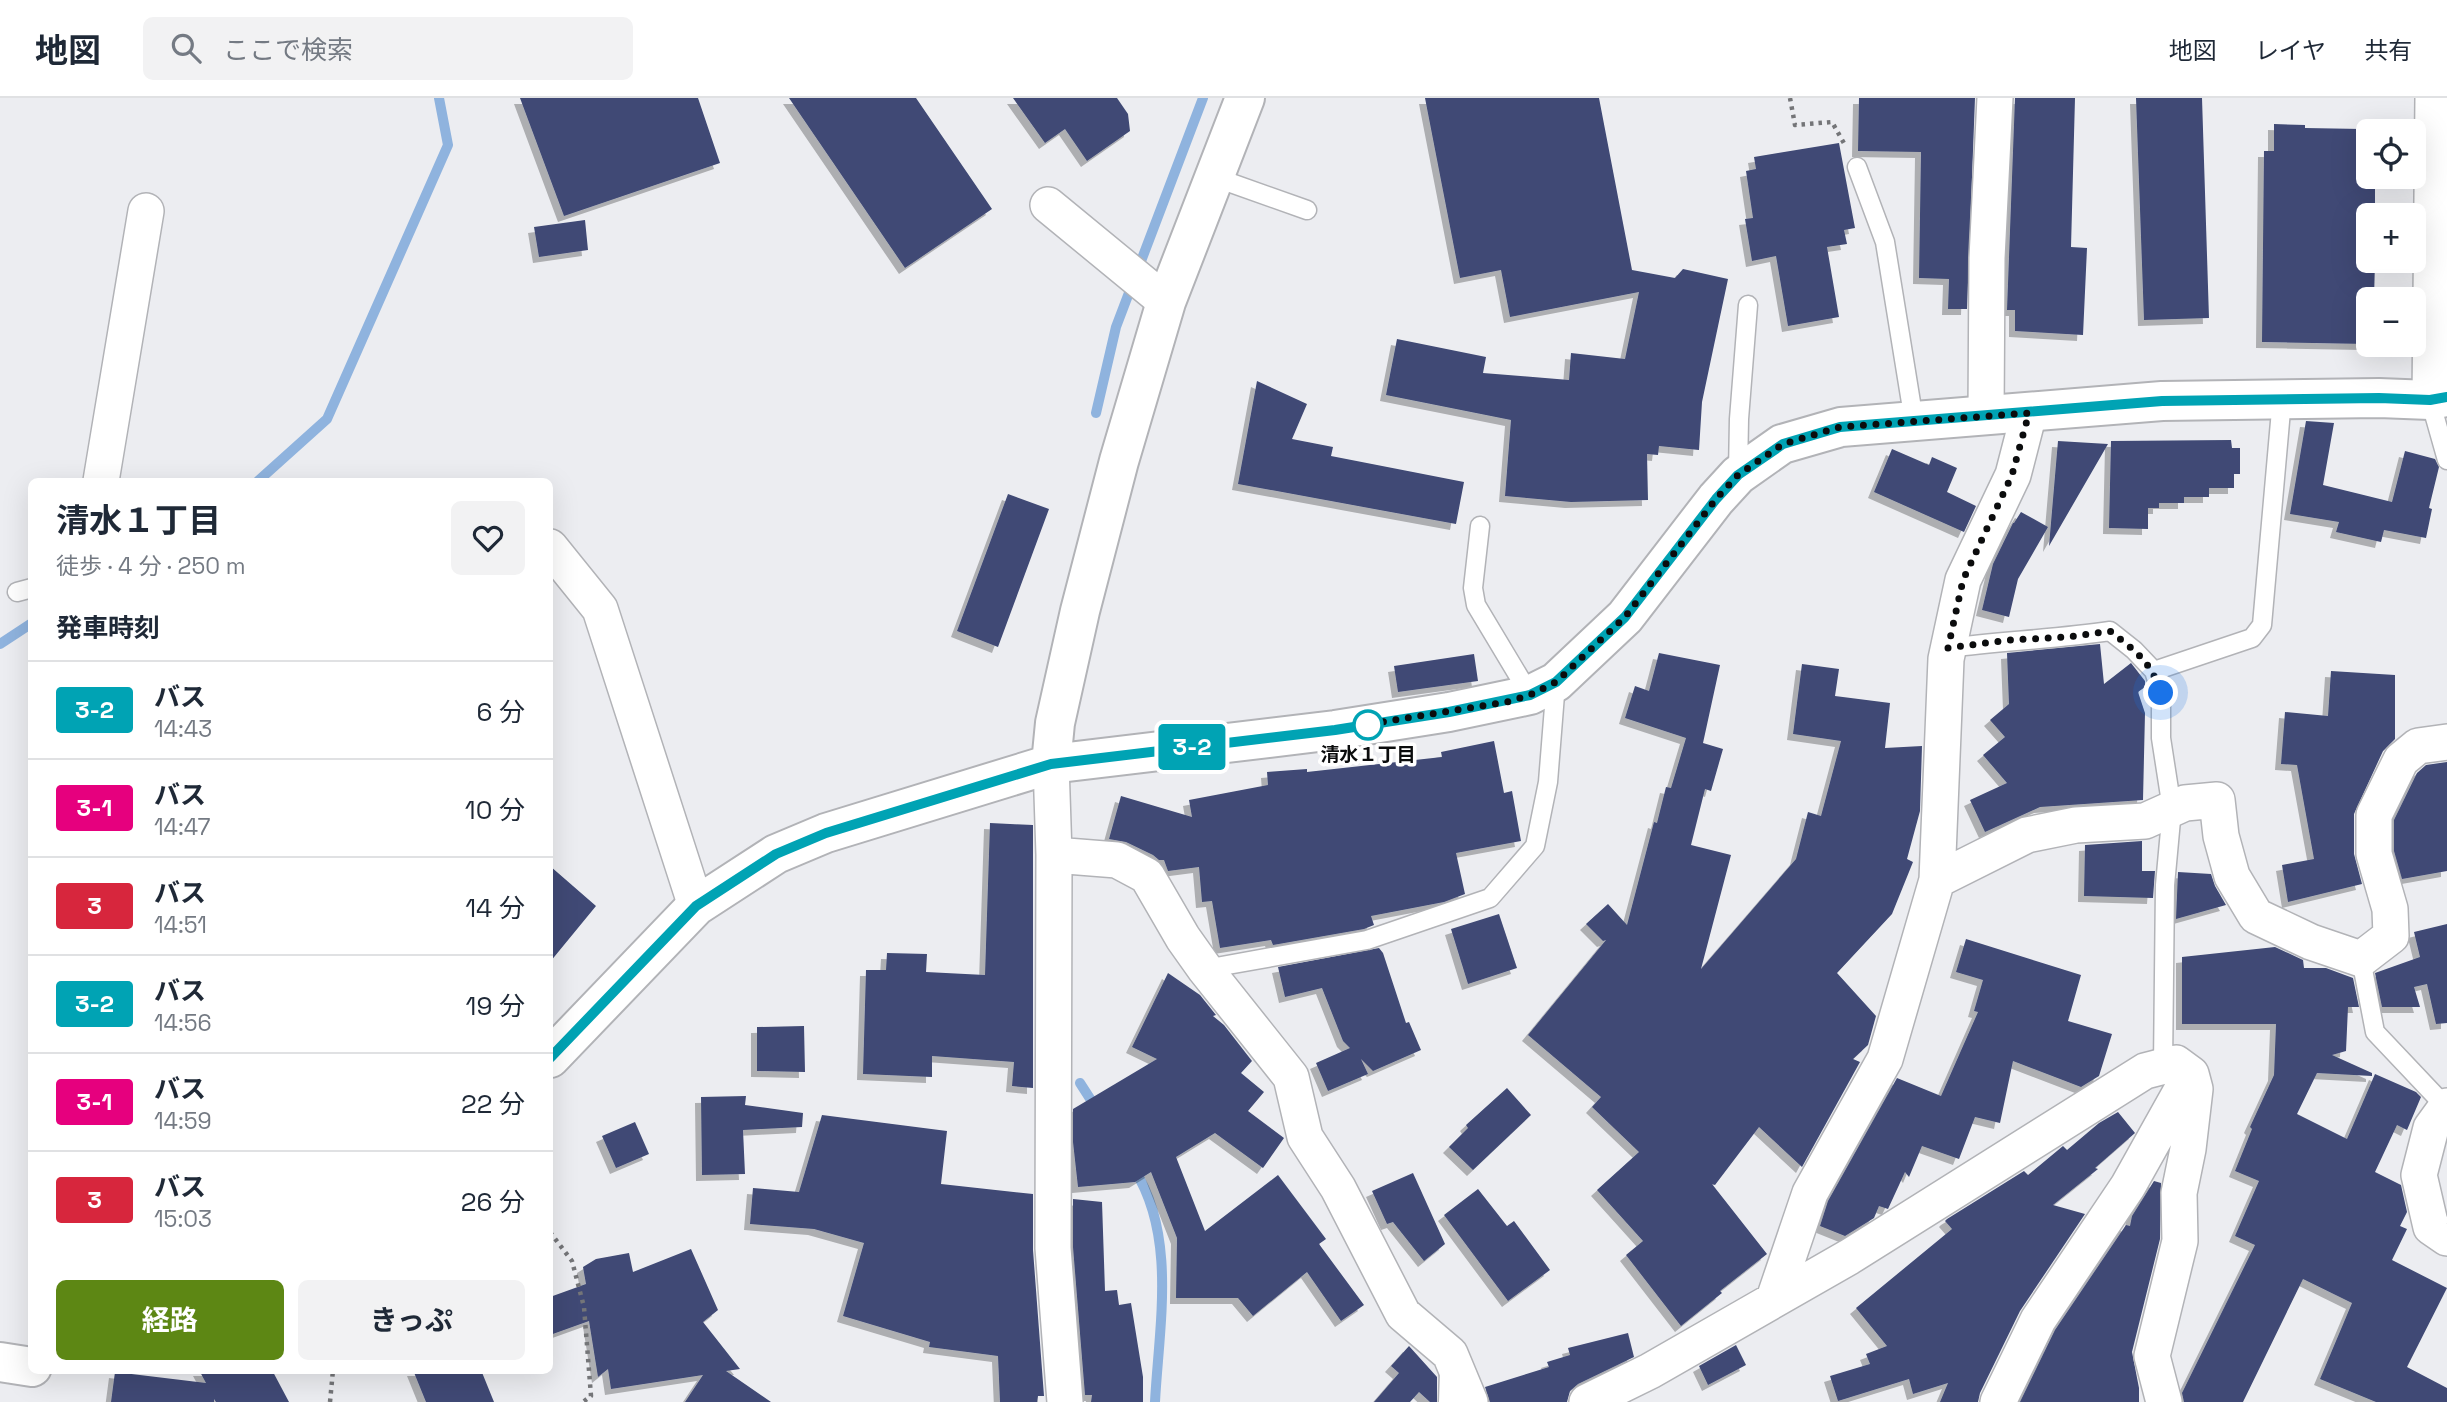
<!DOCTYPE html>
<html lang="ja">
<head>
<meta charset="utf-8">
<style>
	body { margin:0; font-family:"Space Grotesk","Noto Sans JP",sans-serif; background:#f2f2f3; color:#1f2937; height:100vh; display:flex; flex-direction:column; font-size:26px; white-space:nowrap }
	* { box-sizing:border-box; margin:0 }
	p { font-size:23px; color:#747a83 }
	.icon { flex:none; width:38px; height:38px; fill:none; stroke:currentColor; stroke-width:2; stroke-linecap:round; stroke-linejoin:round }
	.map { position:relative; flex:1; overflow:hidden }
	.panel { position:absolute; left:28px; top:380px; width:525px; height:896px; display:flex; flex-direction:column; background:#fff; border-radius:10px; box-shadow:0 7px 28px #0002 }
	.panel>* { flex:none }
	.badge { padding:0 14px; border-radius:5px; font-size:24px; line-height:46px }
	.fabs { position:absolute; left:2356px; top:21px; display:grid; gap:14px }
	.fabs a { display:grid; place-items:center; width:70px; height:70px; border-radius:10px; background:#fff; box-shadow:0 7px 28px #0002; font-size:35px }
	.you { position:absolute; width:35px; height:35px; margin:-18px; border:5px solid #fff; border-radius:50%; background:#1a73e8; box-shadow:0 0 0 10px #1a73e833 }
	.map>.badge { position:absolute; translate:-50% -50%; box-shadow:0 0 0 4px #fff }
	h2 { padding:0 28px; font-size:26px; line-height:63px }
	.round { display:grid; place-items:center; flex:none; width:74px; height:74px; border-radius:10px; background:#f2f2f3 }
	.head { display:flex; align-items:center; justify-content:space-between; height:119px; padding:0 28px }
	h1 { font-size:33px; font-weight:700; line-height:52px }
	.action { display:flex; gap:14px; margin-top:auto; padding:14px 28px }
	.action a { flex:1; height:80px; border-radius:10px; background:#5d8714; color:#fff; font-size:28px; font-weight:700; line-height:80px; text-align:center }
	.action a+a { background:#f2f2f3; color:#1f2937 }
	ul { padding:0; list-style:none }
	li { display:flex; align-items:center; gap:21px; height:98px; padding:0 28px; border-top:2px solid #e0e1e3 }
	li div { flex:1 }
	li b { display:block; font-size:26px }
	li em { font-style:normal }
	li .badge { min-width:77px; font-weight:700; text-align:center }
	header { display:flex; align-items:center; gap:42px; box-sizing:border-box; height:98px; padding:0 35px; background:#fff; border-bottom:2px solid #e0e1e3 }
	header strong { font-size:33px }
	nav { display:flex; gap:38px; margin-inline-start:auto; font-size:24px }
	.search { width:490px; height:63px; background:#f2f2f3; display:flex; align-items:center; gap:18px; box-sizing:border-box; padding:0 24px; border-radius:10px; color:#747a83; font-size:26px }
	.map>svg:first-child { display:block }
</style>
</head>
<body>
<header>
<strong>地図</strong>
<div class="search"><svg class="icon" aria-label="search" viewBox="0 0 24 24"><circle cx="10" cy="10" r="6"/><path d="M15 15l6 6"/></svg>ここで検索</div>
<nav><a>地図</a><a>レイヤ</a><a>共有</a></nav>
</header>
<div class="map">
<svg width="2447" height="1304" viewBox="0 0 2447 1304">
	<defs>
		<filter id="shadow"><feDropShadow dx="-6" dy="6" stdDeviation="0" flood-color="#0004"/></filter>
	</defs>
	<rect width="100%" height="100%" fill="#ecedf1"/>
	<g fill="none" stroke-linecap="round" stroke-linejoin="round">
		<path stroke="#8fb3de" stroke-width="10" d="M 1096,315 L 1116,229 L 1203,0
			M 258,383 L 327,321 L 448,47 L 439,0
			M 0,546 L 32,525
			M 1080,985 L 1098,1013
			M 1134,1071 C 1177,1138 1159,1228 1155,1304"/>
	</g>
	<path fill="#3f4974" filter="url(#shadow)" d="M 520,0 L 698,0 L 720,65 L 564,118 Z
		M 789,0 L 916,0 L 992,111 L 905,170 Z
		M 1013,0 L 1117,0 L 1128,16 L 1130,33 L 1087,63 L 1065,31 L 1045,45 Z
		M 1425,0 L 1599,0 L 1632,172 L 1675,180 L 1683,171 L 1728,181 L 1702,304 L 1699,352 L 1659,348 L 1658,357 L 1647,356 L 1648,402 L 1571,404 L 1505,398 L 1511,322 L 1386,297 L 1397,241 L 1486,259 L 1483,275 L 1569,282 L 1571,255 L 1625,261 L 1639,194 L 1510,219 L 1501,172 L 1460,180 Z
		M 1859,0 L 1975,0 L 1967,211 L 1948,211 L 1949,181 L 1919,180 L 1921,54 L 1858,53 Z
		M 2015,0 L 2075,0 L 2071,149 L 2087,150 L 2083,237 L 2015,233 L 2015,212 L 2007,212 Z
		M 2136,0 L 2202,0 L 2209,220 L 2144,222 Z
		M 2274,26 L 2305,27 L 2305,30 L 2362,31 L 2361,57 L 2368,57 L 2368,79 L 2375,79 L 2375,117 L 2368,117 L 2368,163 L 2375,163 L 2374,201 L 2368,201 L 2368,246 L 2262,244 L 2264,53 L 2274,53 Z
		M 1839,45 L 1855,130 L 1844,132 L 1847,146 L 1827,149 L 1839,219 L 1788,228 L 1776,158 L 1752,163 L 1745,121 L 1753,120 L 1746,73 L 1756,71 L 1754,59 Z
		M 585,122 L 588,152 L 539,159 L 534,129 Z
		M 1257,283 L 1307,306 L 1292,341 L 1333,349 L 1331,358 L 1464,384 L 1456,426 L 1238,386 Z
		M 2306,323 L 2334,325 L 2323,387 L 2392,404 L 2405,353 L 2435,361 L 2439,369 L 2429,410 L 2432,411 L 2426,440 L 2384,432 L 2381,444 L 2336,434 L 2339,424 L 2290,416 Z
		M 2231,342 L 2232,350 L 2240,350 L 2240,376 L 2234,376 L 2234,390 L 2209,390 L 2209,399 L 2184,399 L 2184,405 L 2159,405 L 2159,410 L 2148,410 L 2148,431 L 2109,430 L 2111,343 Z
		M 2058,343 L 2108,346 L 2049,448 Z
		M 1892,351 L 1929,367 L 1932,359 L 1957,370 L 1947,394 L 1976,408 L 1964,434 L 1874,394 Z
		M 1008,396 L 1049,411 L 998,549 L 957,533 Z
		M 2021,414 L 2048,429 L 2018,481 L 2009,519 L 1982,512 L 1993,466 L 2013,425 L 2014,425 Z
		M 2100,546 L 2104,586 L 2131,565 L 2145,583 L 2145,589 L 2138,594 L 2145,615 L 2143,702 L 2040,709 L 1985,734 L 1970,702 L 2007,685 L 1983,657 L 2005,639 L 1990,622 L 2009,606 L 2007,555 Z
		M 1659,555 L 1720,567 L 1703,645 L 1723,651 L 1711,693 L 1705,691 L 1691,747 L 1731,757 L 1701,871 L 1796,761 L 1808,714 L 1821,718 L 1841,643 L 1793,636 L 1802,566 L 1839,571 L 1835,598 L 1890,605 L 1885,650 L 1922,648 L 1920,713 L 1907,761 L 1913,764 L 1892,816 L 1837,875 L 1876,918 L 1868,947 L 1853,961 L 1860,964 L 1802,1069 L 1759,1029 L 1715,1087 L 1712,1086 L 1767,1156 L 1720,1193 L 1722,1195 L 1681,1228 L 1626,1157 L 1643,1143 L 1597,1092 L 1639,1054 L 1592,1009 L 1601,999 L 1528,937 L 1606,842 L 1603,843 L 1586,826 L 1608,806 L 1627,827 L 1654,724 L 1657,725 L 1666,689 L 1671,690 L 1686,640 L 1625,620 L 1635,588 L 1649,593 Z
		M 1474,556 L 1478,583 L 1398,594 L 1394,568 Z
		M 2331,573 L 2395,577 L 2395,641 L 2383,653 L 2354,716 L 2354,756 L 2362,786 L 2288,804 L 2282,767 L 2314,761 L 2297,667 L 2281,666 L 2285,614 L 2328,618 Z
		M 1494,643 L 1504,695 L 1512,693 L 1521,743 L 1456,755 L 1465,796 L 1444,804 L 1371,818 L 1374,827 L 1364,831 L 1273,847 L 1271,842 L 1220,850 L 1212,803 L 1202,804 L 1199,769 L 1168,773 L 1164,762 L 1159,762 L 1153,757 L 1126,744 L 1109,741 L 1121,698 L 1192,719 L 1189,702 L 1268,687 L 1267,674 L 1307,671 L 1307,674 L 1442,659 L 1441,654 Z
		M 2447,664 L 2447,773 L 2402,781 L 2394,753 L 2394,722 L 2417,675 L 2426,667 Z
		M 990,725 L 1033,727 L 1033,990 L 1012,988 L 1014,964 L 932,958 L 932,979 L 863,976 L 866,872 L 886,872 L 887,855 L 927,856 L 926,874 L 985,877 Z
		M 2142,743 L 2142,773 L 2155,773 L 2153,800 L 2084,798 L 2085,747 Z
		M 550,768 L 596,808 L 550,864 Z
		M 2178,774 L 2211,776 L 2215,788 L 2226,807 L 2176,821 Z
		M 1499,816 L 1517,870 L 1468,886 L 1451,831 Z
		M 2447,826 L 2447,925 L 2436,926 L 2427,886 L 2414,889 L 2420,909 L 2382,909 L 2375,875 L 2420,859 L 2414,834 Z
		M 1966,841 L 2081,877 L 2068,923 L 2112,936 L 2099,978 L 2081,989 L 2013,963 L 2000,1025 L 1975,1019 L 1959,1061 L 1922,1048 L 1909,1079 L 1905,1074 L 1888,1111 L 1879,1108 L 1874,1120 L 1845,1138 L 1820,1128 L 1828,1103 L 1897,980 L 1941,998 L 1978,914 L 1974,913 L 1983,882 L 1956,874 Z
		M 2275,849 L 2303,862 L 2304,870 L 2326,870 L 2353,880 L 2359,909 L 2348,909 L 2346,953 L 2332,957 L 2372,975 L 2372,978 L 2317,975 L 2297,1016 L 2347,1041 L 2375,976 L 2416,994 L 2421,999 L 2407,1032 L 2397,1027 L 2375,1074 L 2401,1087 L 2407,1114 L 2400,1128 L 2407,1131 L 2392,1162 L 2447,1190 L 2407,1269 L 2447,1290 L 2447,1304 L 2376,1304 L 2320,1281 L 2352,1205 L 2303,1181 L 2243,1304 L 2184,1304 L 2182,1295 L 2255,1147 L 2235,1138 L 2259,1083 L 2235,1073 L 2252,1031 L 2250,1029 L 2274,977 L 2276,926 L 2182,926 L 2182,859 Z
		M 1379,850 L 1383,855 L 1406,925 L 1409,924 L 1421,952 L 1373,973 L 1361,961 L 1368,976 L 1328,993 L 1316,965 L 1350,950 L 1343,943 L 1322,890 L 1285,899 L 1278,869 Z
		M 1168,875 L 1200,897 L 1216,917 L 1213,918 L 1224,927 L 1252,963 L 1241,975 L 1264,994 L 1248,1013 L 1284,1040 L 1263,1070 L 1215,1035 L 1176,1059 L 1205,1133 L 1278,1077 L 1326,1141 L 1319,1146 L 1364,1207 L 1341,1223 L 1307,1174 L 1253,1218 L 1238,1200 L 1176,1200 L 1177,1140 L 1151,1074 L 1135,1084 L 1078,1089 L 1073,1044 L 1073,1011 L 1157,961 L 1132,949 Z
		M 804,928 L 805,974 L 757,973 L 757,929 Z
		M 1507,990 L 1531,1017 L 1473,1072 L 1449,1049 L 1468,1030 L 1466,1027 Z
		M 746,998 L 745,1007 L 803,1015 L 802,1029 L 743,1032 L 745,1076 L 702,1077 L 701,999 Z
		M 2118,1014 L 2135,1035 L 2095,1070 L 2098,1071 L 2053,1107 L 2085,1116 L 2020,1213 L 1980,1295 L 1978,1304 L 1940,1304 L 1948,1285 L 1913,1296 L 1909,1281 L 1838,1303 L 1830,1278 L 1870,1266 L 1866,1256 L 1887,1248 L 1856,1210 L 1952,1131 L 1945,1123 L 1947,1121 L 2024,1073 L 2028,1077 L 2063,1048 L 2067,1052 L 2099,1025 Z
		M 822,1017 L 947,1033 L 941,1086 L 1033,1096 L 1033,1152 L 1044,1298 L 1038,1298 L 1037,1304 L 1000,1304 L 998,1258 L 929,1249 L 930,1244 L 843,1218 L 864,1145 L 814,1131 L 750,1126 L 753,1090 L 799,1094 Z
		M 635,1024 L 649,1056 L 616,1070 L 602,1038 Z
		M 1413,1075 L 1445,1146 L 1424,1163 L 1393,1124 L 1387,1126 L 1372,1093 Z
		M 2154,1083 L 2161,1085 L 2160,1141 L 2132,1254 L 2139,1290 L 2139,1304 L 2020,1304 L 2055,1232 L 2126,1127 L 2130,1128 L 2132,1118 Z
		M 1478,1091 L 1507,1128 L 1514,1123 L 1550,1172 L 1508,1203 L 1444,1117 Z
		M 1073,1101 L 1102,1104 L 1105,1193 L 1117,1192 L 1119,1207 L 1131,1205 L 1143,1279 L 1143,1304 L 1091,1304 L 1092,1297 L 1085,1297 L 1073,1149 Z
		M 691,1151 L 718,1212 L 703,1224 L 740,1271 L 726,1273 L 771,1304 L 685,1304 L 703,1277 L 611,1291 L 608,1271 L 598,1279 L 589,1223 L 550,1237 L 550,1199 L 586,1186 L 583,1169 L 596,1161 L 629,1155 L 633,1174 Z
		M 1628,1235 L 1634,1259 L 1578,1286 L 1570,1293 L 1567,1304 L 1490,1304 L 1485,1289 L 1549,1269 L 1547,1264 L 1570,1257 L 1568,1250 Z
		M 1736,1247 L 1746,1267 L 1708,1287 L 1699,1268 Z
		M 1409,1248 L 1437,1279 L 1437,1304 L 1430,1304 L 1419,1294 L 1410,1304 L 1374,1304 L 1399,1275 L 1391,1268 Z
		M 199,1272 L 272,1272 L 289,1304 L 216,1304 L 214,1301 L 214,1304 L 111,1304 L 115,1274 L 206,1285 Z
		M 413,1272 L 481,1272 L 494,1304 L 426,1304 Z"/>
	<g fill="none" stroke-linecap="round" stroke-linejoin="round">
		<defs>
			<path id="service" d="M 1857,69 L 1885,144 L 1914,323
				M 1214,79 L 1307,112
				M 2430,302 L 2447,362
				M 1738,375 L 1739,321 L 1748,207
				M 1480,428 L 1473,490 L 1476,507 L 1530,597
				M 17,494 L 32,490
				M 1948,550 C 2002,543 2056,541 2110,533 L 2134,552 L 2154,573 L 2161,595 L 2161,640 L 2172,711 L 2165,787 L 2163,968
				M 2154,573 L 2252,540 L 2262,527 L 2282,301
				M 2361,861 L 2375,934 L 2446,1009
				M 1205,871 L 1367,842 L 1490,800 L 1535,748 L 1548,684 L 1556,584
				M 1448,1304 L 1449,1273"/>
			<path id="minor" d="M 1048,107 L 1166,204
				M 2430,302 L 2433,0
				M 1986,317 L 1987,160 L 1995,0
				M 101,383 L 146,113
				M 550,449 L 600,511 L 696,808
				M 1051,666 L 1054,757 L 1053,1150 L 1065,1304
				M 1054,757 L 1117,762 L 1147,778 L 1183,840 L 1205,871 L 1291,979 L 1305,1039 L 1338,1090 L 1403,1216 L 1450,1256 L 1470,1304
				M 1937,782 L 2027,737 L 2076,727 L 2145,723 L 2185,705 L 2217,702 L 2221,738 L 2232,778 L 2256,818 L 2311,844 L 2361,861 L 2391,838 L 2390,811 L 2374,756 L 2374,717 L 2401,662 L 2418,648 L 2447,644
				M 2447,1008 L 2431,1030 L 2419,1077 L 2431,1129 L 2447,1140
				M 1774,1201 L 1810,1095 L 1885,961 L 1937,782 L 1946,561 L 1963,482 L 2013,377 L 2029,315
				M 1587,1304 L 1650,1273 L 1849,1159 L 2145,973 L 2176,965 L 2191,976 L 2195,991 L 2188,1051 L 2179,1095 L 2180,1143 L 2152,1258 L 2164,1304
				M 1998,1304 L 2038,1222 L 2128,1088 L 2189,979"/>
			<path id="tertiary" d="M 1051,666 L 1055,625 L 1080,513 L 1119,363 L 1166,204 L 1245,0
				M 550,960 L 696,808 L 776,756 L 826,735 L 1051,666 L 1335,632 L 1449,614 L 1530,597 L 1556,584 L 1625,519 L 1716,401 L 1738,377 L 1782,346 L 1841,329 L 2162,303 L 2379,300 L 2430,302 L 2447,299
				M 0,1264 L 32,1269"/>
		</defs>
		<use href="#service" stroke="#b2b3b7" stroke-width="21"/>
		<use href="#minor" stroke="#b2b3b7" stroke-width="38"/>
		<use href="#tertiary" stroke="#b2b3b7" stroke-width="42"/>
		<path stroke="#747578" stroke-width="4.5" stroke-dasharray="3.5 5" stroke-linecap="butt" d="M 1790,0 L 1795,27 L 1832,24 L 1845,47
			M 550,1134 L 572,1163 L 584,1209 L 591,1298 L 583,1304
			M 330,1304 L 333,1272"/>
		<use href="#service" stroke="#fff" stroke-width="18"/>
		<use href="#minor" stroke="#fff" stroke-width="35"/>
		<use href="#tertiary" stroke="#fff" stroke-width="38"/>
	</g>
	<g fill="none" stroke-linecap="round" stroke-linejoin="round">
		<defs>
			<path id="line" d="M 550,960 L 696,808 L 776,756 L 826,735 L 1051,666 L 1335,632 L 1449,614 L 1530,597 L 1556,584 L 1625,519 L 1716,401 L 1738,377 L 1783,346 L 1840,329 L 2162,303 L 2379,300 L 2430,302 L 2447,299"/>
		</defs>
		<use href="#line" stroke="#fff" stroke-width="16"/>
		<use href="#line" stroke="#00a3b4" stroke-width="10"/>
		<path stroke="#0b0c0d" stroke-width="7" stroke-dasharray="0 12.6" d="M 1368,627 L 1357,628 L 1507,604 L 1530,597 L 1556,584 L 1625,519 L 1716,401 L 1738,377 L 1783,346 L 1840,329 L 2029,315 L 2012,377 L 1963,482 L 1948,550 L 2009,542 L 2068,539 L 2110,533 C 2136,554 2150,562 2161,595"/>
	</g>
	<circle fill="#fff" stroke="#00a3b4" stroke-width="3.5" cx="1368" cy="627" r="14"/>
	<g text-anchor="middle" stroke-width="7" stroke-linejoin="round" paint-order="stroke">
		<g font-size="19" font-weight="bold" fill="#0b0c0d" stroke="#fff">
			<text x="1368" y="663">清水１丁目</text>
		</g>
	</g>
</svg>
<div class="fabs">
<a><svg class="icon" aria-label="locate" viewBox="0 0 24 24"><circle cx="12" cy="12" r="6"/><path d="M12 2v4M12 18v4M2 12h4M18 12h4"/></svg></a>
<a>+</a>
<a>−</a>
</div>
<div class="you" style="left:2161px;top:595px"></div>
<b class="badge" style="left:1192px;top:649px;background:#00a3b4;color:#fff">3-2</b>
<section class="panel">
<div class="head"><div><h1>清水１丁目</h1><p>徒歩 · 4 分 · 250 m</p></div><a class="round"><svg class="icon" aria-label="heart" viewBox="0 0 24 24"><path d="M12 20l-8-8c-3-5 5-10 8-4 3-6 11-1 8 4z"/></svg></a></div>
<h2>発車時刻</h2>
<ul>
<li><span class="badge" style="background:#00a3b4;color:#fff">3-2</span><div><b>バス</b><p>14:43</p></div><em>6 分</em></li>
<li><span class="badge" style="background:#e6007e;color:#fff">3-1</span><div><b>バス</b><p>14:47</p></div><em>10 分</em></li>
<li><span class="badge" style="background:#d7263d;color:#fff">3</span><div><b>バス</b><p>14:51</p></div><em>14 分</em></li>
<li><span class="badge" style="background:#00a3b4;color:#fff">3-2</span><div><b>バス</b><p>14:56</p></div><em>19 分</em></li>
<li><span class="badge" style="background:#e6007e;color:#fff">3-1</span><div><b>バス</b><p>14:59</p></div><em>22 分</em></li>
<li><span class="badge" style="background:#d7263d;color:#fff">3</span><div><b>バス</b><p>15:03</p></div><em>26 分</em></li>
</ul>
<div class="action"><a>経路</a><a>きっぷ</a></div>
</section>
</div>
</body>
</html>
